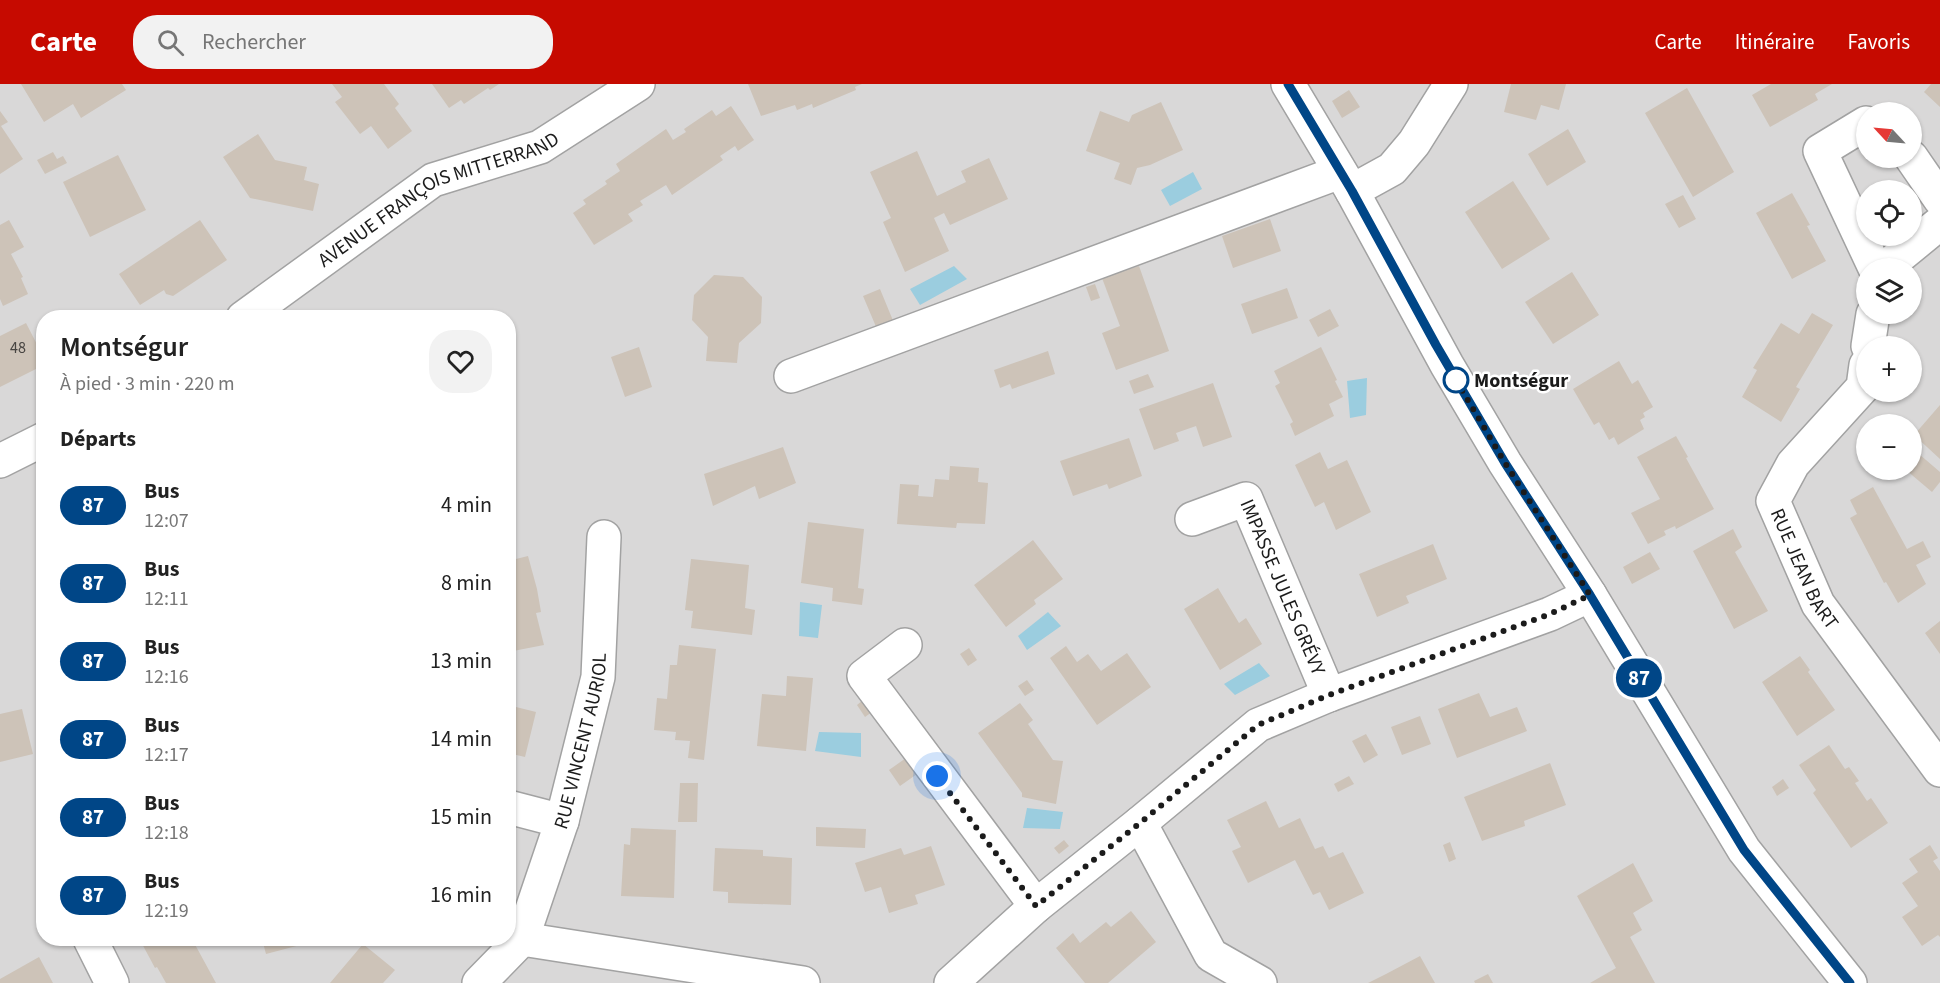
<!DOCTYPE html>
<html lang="fr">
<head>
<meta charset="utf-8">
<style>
	body { margin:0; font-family:"Source Sans 3",sans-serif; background:#f2f2f2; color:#222; height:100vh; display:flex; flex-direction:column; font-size:22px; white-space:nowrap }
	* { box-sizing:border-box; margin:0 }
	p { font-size:20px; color:#767676 }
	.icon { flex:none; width:33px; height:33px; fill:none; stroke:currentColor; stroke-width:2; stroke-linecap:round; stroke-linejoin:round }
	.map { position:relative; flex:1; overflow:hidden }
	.panel { position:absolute; left:36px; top:226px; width:480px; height:636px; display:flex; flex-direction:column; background:#fff; border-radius:24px; box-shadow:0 2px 4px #0004 }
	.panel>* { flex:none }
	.badge { padding:0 12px; border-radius:20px; font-size:21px; line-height:39px }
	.needle { width:39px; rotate:296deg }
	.controls { position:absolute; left:1856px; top:18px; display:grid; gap:12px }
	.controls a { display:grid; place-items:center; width:66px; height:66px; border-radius:50%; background:#fff; box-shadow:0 2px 4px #0004; font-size:30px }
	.you { position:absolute; width:30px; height:30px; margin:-15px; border:4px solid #fff; border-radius:50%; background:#1a73e8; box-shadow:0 0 0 9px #1a73e833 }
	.map>.badge { position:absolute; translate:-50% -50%; box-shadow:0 0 0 3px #fff }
	h2 { padding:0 24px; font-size:22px; line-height:54px }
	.round { display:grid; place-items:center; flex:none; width:63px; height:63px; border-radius:24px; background:#f2f2f2 }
	.head { display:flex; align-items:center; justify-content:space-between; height:102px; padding:0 24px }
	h1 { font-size:28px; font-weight:600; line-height:45px }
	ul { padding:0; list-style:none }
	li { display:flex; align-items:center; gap:18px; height:78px; padding:0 24px }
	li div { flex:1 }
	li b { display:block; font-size:22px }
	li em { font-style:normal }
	li .badge { min-width:66px; font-weight:700; text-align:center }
	header { display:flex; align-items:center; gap:36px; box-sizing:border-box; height:84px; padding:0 30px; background:#c60a00; color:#fff }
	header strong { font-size:28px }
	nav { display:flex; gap:33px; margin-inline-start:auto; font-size:21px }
	.search { width:420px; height:54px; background:#f2f2f2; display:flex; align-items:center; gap:15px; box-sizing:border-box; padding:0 21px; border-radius:24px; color:#767676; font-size:22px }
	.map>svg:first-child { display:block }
</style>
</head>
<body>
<header>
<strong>Carte</strong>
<div class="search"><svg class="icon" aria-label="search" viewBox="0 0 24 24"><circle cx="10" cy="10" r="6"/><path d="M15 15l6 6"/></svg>Rechercher</div>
<nav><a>Carte</a><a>Itinéraire</a><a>Favoris</a></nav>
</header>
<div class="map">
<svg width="1940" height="899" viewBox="0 0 1940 899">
	<rect width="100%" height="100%" fill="#eee9df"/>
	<path fill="#d9d8d8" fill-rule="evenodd" d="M 0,0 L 1940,0 L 1940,899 L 0,899 ZM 1866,28 L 1911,28 L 1911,74 L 1866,74 ZM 1866,106 L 1911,106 L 1911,152 L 1866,152 ZM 1866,184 L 1911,184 L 1911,230 L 1866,230 ZM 44,234 L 508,234 L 508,855 L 44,855 ZM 1866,262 L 1911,262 L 1911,308 L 1866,308 ZM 1866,340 L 1911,340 L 1911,386 L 1866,386 Z"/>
	<path fill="#9bcddf" d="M 1193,88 L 1202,105 L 1170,122 L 1161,106 Z
		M 954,182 L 967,195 L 920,221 L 910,205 Z
		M 1367,294 L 1366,331 L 1350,334 L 1347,297 Z
		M 800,518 L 822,521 L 818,554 L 799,552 Z
		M 1048,528 L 1061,542 L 1027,566 L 1018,552 Z
		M 1259,579 L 1270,592 L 1235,611 L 1224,600 Z
		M 819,648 L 861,649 L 861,673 L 815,667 Z
		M 1027,724 L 1063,728 L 1060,745 L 1023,744 Z"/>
	<path fill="#cdc3b8" d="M 21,0 L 122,0 L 126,6 L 81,34 L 73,20 L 44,38 Z
		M 332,0 L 384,0 L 399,20 L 395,24 L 412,47 L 388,65 L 371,42 L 360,50 L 335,18 L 342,13 Z
		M 432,0 L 499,0 L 490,6 L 488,4 L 464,20 L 461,16 L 449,24 Z
		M 748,0 L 862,0 L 855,3 L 856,6 L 813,24 L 812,20 L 797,26 L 795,21 L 761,32 Z
		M 1511,0 L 1566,0 L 1559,26 L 1541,21 L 1536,36 L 1504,28 Z
		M 1771,0 L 1832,0 L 1815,10 L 1818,16 L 1770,43 L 1752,11 Z
		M 1931,0 L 1940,0 L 1940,23 L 1924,8 Z
		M 1687,4 L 1734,88 L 1693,113 L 1645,29 Z
		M 1349,6 L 1360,23 L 1342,34 L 1332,17 Z
		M 1161,18 L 1183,66 L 1150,81 L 1137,84 L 1131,101 L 1114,95 L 1120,79 L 1086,67 L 1100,27 L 1129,38 L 1132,31 Z
		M 731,22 L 754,56 L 738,67 L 735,62 L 720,72 L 723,76 L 672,111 L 666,101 L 640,117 L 643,121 L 628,130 L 633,137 L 594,161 L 573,129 L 586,120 L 583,116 L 607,100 L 605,97 L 620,87 L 616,80 L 666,45 L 673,56 L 686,48 L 684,45 L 712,26 L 716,32 Z
		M 0,27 L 8,38 L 1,42 L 23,75 L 0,90 Z
		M 1568,45 L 1586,78 L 1547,102 L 1528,70 Z
		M 258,50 L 275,76 L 307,83 L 304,96 L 319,100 L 313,127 L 250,114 L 223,73 Z
		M 917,67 L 937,112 L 966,98 L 961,87 L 989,74 L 1008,115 L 950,141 L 944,129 L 934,134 L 949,167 L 905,188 L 883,138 L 891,134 L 870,88 Z
		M 53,68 L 57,75 L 63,72 L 67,79 L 45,90 L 37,76 Z
		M 118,71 L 146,126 L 90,153 L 63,98 Z
		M 1513,97 L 1550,155 L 1502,185 L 1465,128 Z
		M 1792,109 L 1810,141 L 1807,142 L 1826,177 L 1792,195 L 1756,129 Z
		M 1683,111 L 1696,135 L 1679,144 L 1665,120 Z
		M 1270,135 L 1281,167 L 1233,184 L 1222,152 Z
		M 9,136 L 24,163 L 11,170 L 23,193 L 21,194 L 28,210 L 3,222 L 0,215 L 0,141 Z
		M 200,136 L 227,176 L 173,212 L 166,210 L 164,206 L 140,221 L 119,190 Z
		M 1139,182 L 1169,267 L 1116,286 L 1102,249 L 1120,242 L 1102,194 Z
		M 1572,188 L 1599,231 L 1553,260 L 1525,218 Z
		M 714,191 L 743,193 L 762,213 L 761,239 L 739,259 L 737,279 L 706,277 L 708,253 L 692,236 L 694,211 Z
		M 1095,200 L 1100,214 L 1091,217 L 1086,203 Z
		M 1287,204 L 1298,234 L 1252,250 L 1241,220 Z
		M 880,205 L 894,239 L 877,245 L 863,212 Z
		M 1330,225 L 1339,242 L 1318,253 L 1309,236 Z
		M 1812,229 L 1833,241 L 1796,303 L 1800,305 L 1781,338 L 1742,313 L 1757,286 L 1753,284 L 1781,239 L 1799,250 Z
		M 26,239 L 44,274 L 44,281 L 0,303 L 0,252 Z
		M 639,263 L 652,303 L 625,313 L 611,273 Z
		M 1321,263 L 1337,296 L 1335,297 L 1343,313 L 1329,320 L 1334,332 L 1295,352 L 1290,340 L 1293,338 L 1275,302 L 1280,299 L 1274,287 Z
		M 1048,267 L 1055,290 L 1012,305 L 1010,300 L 1000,304 L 994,286 Z
		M 1619,277 L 1632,300 L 1638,296 L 1653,323 L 1643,329 L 1645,333 L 1640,336 L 1644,345 L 1618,361 L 1614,353 L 1609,356 L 1599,338 L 1594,341 L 1573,305 Z
		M 1148,290 L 1154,303 L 1134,310 L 1129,297 Z
		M 1213,299 L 1232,353 L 1203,363 L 1196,342 L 1176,349 L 1179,357 L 1154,366 L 1139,325 Z
		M 1940,321 L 1940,375 L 1914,351 Z
		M 1676,352 L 1688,373 L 1686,374 L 1714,425 L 1676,445 L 1675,442 L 1664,447 L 1666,451 L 1648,460 L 1631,429 L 1660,415 L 1637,373 Z
		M 1129,354 L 1142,392 L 1109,405 L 1107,400 L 1073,412 L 1060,377 Z
		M 783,363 L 796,399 L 759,415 L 755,402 L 713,422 L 704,390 Z
		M 1912,364 L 1940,388 L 1940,398 L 1932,408 L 1906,386 L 1911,386 Z
		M 1320,368 L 1328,385 L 1347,376 L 1371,428 L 1336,446 L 1324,418 L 1315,423 L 1295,381 Z
		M 950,382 L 979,384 L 978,398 L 988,399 L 985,440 L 957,439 L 956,444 L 897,440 L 900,400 L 919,401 L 918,412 L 933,413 L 935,395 L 949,396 Z
		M 1873,403 L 1907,465 L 1923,457 L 1931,473 L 1916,481 L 1926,500 L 1898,519 L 1886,498 L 1884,499 L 1850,434 L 1857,430 L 1850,416 Z
		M 808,438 L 864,445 L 858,504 L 864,505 L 862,521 L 832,517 L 833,504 L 801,499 Z
		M 1733,445 L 1742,463 L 1735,468 L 1768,527 L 1734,545 L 1693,467 Z
		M 1033,456 L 1063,495 L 1034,516 L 1036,520 L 1006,543 L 974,501 Z
		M 1433,460 L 1447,495 L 1406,512 L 1409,519 L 1377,533 L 1359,490 Z
		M 1650,468 L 1660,485 L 1632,500 L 1623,483 Z
		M 528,472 L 537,505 L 541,528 L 536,529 L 544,561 L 508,568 L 508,477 Z
		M 691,475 L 749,481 L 745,524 L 755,526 L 752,551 L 691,544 L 693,527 L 685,526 Z
		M 1218,504 L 1239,539 L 1246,534 L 1262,560 L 1220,586 L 1184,525 Z
		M 1940,537 L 1940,570 L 1925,549 Z
		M 679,561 L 716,565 L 704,676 L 688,674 L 690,657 L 675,656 L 676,648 L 654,646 L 657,614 L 667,615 L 670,581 L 677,581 Z
		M 1066,562 L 1077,578 L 1088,570 L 1101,587 L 1127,569 L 1151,603 L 1097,641 L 1050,574 Z
		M 969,564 L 977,576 L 968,582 L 960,570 Z
		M 1800,572 L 1810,586 L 1808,588 L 1835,626 L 1797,652 L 1762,598 Z
		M 787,592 L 813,594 L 806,667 L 757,662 L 762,610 L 786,612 Z
		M 1027,596 L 1034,606 L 1025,612 L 1018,602 Z
		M 1479,609 L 1490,633 L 1517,623 L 1527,647 L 1457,674 L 1438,625 Z
		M 863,616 L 872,628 L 865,633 L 857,621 Z
		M 1020,619 L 1033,636 L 1028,640 L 1053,676 L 1063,677 L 1056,720 L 1022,713 L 1022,709 L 978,649 Z
		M 508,621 L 536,628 L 525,673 L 508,669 Z
		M 22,625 L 33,670 L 0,678 L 0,630 Z
		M 1420,632 L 1431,660 L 1402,671 L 1391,643 Z
		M 1366,650 L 1378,671 L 1364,679 L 1352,657 Z
		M 1829,661 L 1845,685 L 1849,683 L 1859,697 L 1855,699 L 1867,717 L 1871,714 L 1888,739 L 1851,764 L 1813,709 L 1816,706 L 1799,681 Z
		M 906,674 L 917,690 L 900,702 L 889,686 Z
		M 1550,679 L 1566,721 L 1524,737 L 1525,742 L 1482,757 L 1464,713 Z
		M 1349,692 L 1354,700 L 1338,708 L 1334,700 Z
		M 1783,695 L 1789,704 L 1777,712 L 1772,703 Z
		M 680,699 L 698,699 L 697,738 L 678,738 Z
		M 1266,717 L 1279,744 L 1300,734 L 1315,765 L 1323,762 L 1329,774 L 1343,768 L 1364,809 L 1329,826 L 1320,808 L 1313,811 L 1295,776 L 1248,799 L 1232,767 L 1241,763 L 1227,736 Z
		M 816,743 L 866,745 L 865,764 L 816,762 Z
		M 631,744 L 676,746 L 674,814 L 621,812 L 624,760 L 630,761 Z
		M 1064,756 L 1069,762 L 1059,770 L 1054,764 Z
		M 1450,758 L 1456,775 L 1449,778 L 1443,761 Z
		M 1930,761 L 1938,774 L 1933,777 L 1940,787 L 1940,853 L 1938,851 L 1922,862 L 1902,833 L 1918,822 L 1902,799 L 1918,788 L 1909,775 Z
		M 931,762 L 945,801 L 915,811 L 918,820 L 889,829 L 881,803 L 865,808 L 855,779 L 901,764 L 904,771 Z
		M 715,764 L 763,766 L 763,772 L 792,774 L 791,821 L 728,819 L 728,808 L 713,807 Z
		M 1633,779 L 1653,817 L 1633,829 L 1642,846 L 1630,853 L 1655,899 L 1590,899 L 1616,884 L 1577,812 Z
		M 1131,827 L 1156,858 L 1108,899 L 1085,899 L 1056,864 L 1073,849 L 1080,859 L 1106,838 L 1111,843 Z
		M 142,855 L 192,855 L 216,899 L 166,899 L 157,883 L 155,884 L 140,856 Z
		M 262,855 L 303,855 L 304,860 L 266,870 Z
		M 363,860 L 395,886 L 383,899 L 330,899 Z
		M 1420,872 L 1435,899 L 1368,899 L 1386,890 Z
		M 39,873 L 53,899 L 0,899 L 0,895 Z
		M 1488,890 L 1493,899 L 1475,899 L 1474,897 Z"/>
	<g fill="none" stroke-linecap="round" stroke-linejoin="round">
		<defs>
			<g id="minor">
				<path d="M 1866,39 L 1820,67 L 1875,184"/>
				<path d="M 1911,73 L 1940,115"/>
				<path d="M 1352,107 L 1392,85 L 1414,59 L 1451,0"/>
				<path d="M 1885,184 L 1940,139"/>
				<path id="s1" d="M 243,234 L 433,96 L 540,63 L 638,0"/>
				<path d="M 1868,262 L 1873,230"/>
				<path id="s2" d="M 1866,281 L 1863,303 L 1793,380 L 1773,417 L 1818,520 L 1940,686"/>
				<path d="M 791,292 L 1340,88"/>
				<path d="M 0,377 L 44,355"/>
				<path id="s3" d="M 1192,435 L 1246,415 L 1329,611"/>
				<path d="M 905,561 L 864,592 L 1036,822"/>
				<path d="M 508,723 L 562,737"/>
				<path d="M 1140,739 L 1211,871 L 1260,899"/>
				<path d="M 90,855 L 112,899"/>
				<path id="s4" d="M 522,855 L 562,737 L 598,593 L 604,453"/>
				<path d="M 479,899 L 522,855 L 803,899"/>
				<path d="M 951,899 L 1036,822 L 1140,739 L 1258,641 L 1329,611 L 1550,530 L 1590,511"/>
			</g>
			<path id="tertiary" d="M 1288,0 L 1352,107 L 1447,281 L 1505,379 L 1590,511 L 1744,766 L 1850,899"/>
		</defs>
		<use href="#minor" stroke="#a2a2a2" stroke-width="36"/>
		<use href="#tertiary" stroke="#a2a2a2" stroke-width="36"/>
		<use href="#minor" stroke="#fff" stroke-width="33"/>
		<use href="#tertiary" stroke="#fff" stroke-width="33"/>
	</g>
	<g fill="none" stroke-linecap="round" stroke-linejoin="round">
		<defs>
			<path id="line" d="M 1288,0 L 1352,107 L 1436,261 L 1505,379 L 1590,511 L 1744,766 L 1850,899"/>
		</defs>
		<use href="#line" stroke="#fff" stroke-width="14"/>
		<use href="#line" stroke="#004687" stroke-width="9"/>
		<path stroke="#1b1b1b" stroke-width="6" stroke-dasharray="0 10.8" d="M 937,692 L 1036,822 L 1140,739 L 1258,641 L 1329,611 L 1550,530 L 1590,511 L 1505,379 L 1456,296"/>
	</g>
	<circle fill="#fff" stroke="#004687" stroke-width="3" cx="1456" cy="296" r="12"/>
	<g text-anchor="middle" stroke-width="5" stroke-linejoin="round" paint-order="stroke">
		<g font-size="16" fill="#484542">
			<text x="18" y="269">48</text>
		</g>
		<g font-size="20" fill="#1b1b1b" stroke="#fff">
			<text dy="7" stroke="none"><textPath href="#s1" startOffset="231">AVENUE FRANÇOIS MITTERRAND</textPath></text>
			<text dy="7" stroke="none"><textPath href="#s2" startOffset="243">RUE JEAN BART</textPath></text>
			<text dy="7" stroke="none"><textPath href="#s3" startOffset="153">IMPASSE JULES GRÉVY</textPath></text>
			<text dy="7" stroke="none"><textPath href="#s4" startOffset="207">RUE VINCENT AURIOL</textPath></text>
		</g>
		<g font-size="20" font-weight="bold" fill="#1b1b1b" stroke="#fff" text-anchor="start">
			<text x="1474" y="303">Montségur</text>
		</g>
	</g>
</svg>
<div class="controls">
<a><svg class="needle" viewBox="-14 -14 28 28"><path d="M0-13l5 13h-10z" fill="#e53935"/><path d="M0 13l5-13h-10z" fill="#767676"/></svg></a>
<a><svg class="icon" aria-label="locate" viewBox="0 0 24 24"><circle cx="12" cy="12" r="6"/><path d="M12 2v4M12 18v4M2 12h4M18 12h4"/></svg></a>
<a><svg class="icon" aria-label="layers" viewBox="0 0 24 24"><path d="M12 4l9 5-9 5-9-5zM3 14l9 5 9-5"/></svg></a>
<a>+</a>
<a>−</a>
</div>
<div class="you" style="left:937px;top:692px"></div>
<b class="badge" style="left:1639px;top:594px;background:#004687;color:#fff">87</b>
<section class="panel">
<div class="head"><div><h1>Montségur</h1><p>À pied · 3 min · 220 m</p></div><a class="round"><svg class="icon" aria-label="heart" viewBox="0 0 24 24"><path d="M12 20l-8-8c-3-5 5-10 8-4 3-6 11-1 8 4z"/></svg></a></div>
<h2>Départs</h2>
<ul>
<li><span class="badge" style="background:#004687;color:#fff">87</span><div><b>Bus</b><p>12:07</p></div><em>4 min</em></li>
<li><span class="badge" style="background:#004687;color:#fff">87</span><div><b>Bus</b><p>12:11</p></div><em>8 min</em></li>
<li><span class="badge" style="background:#004687;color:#fff">87</span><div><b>Bus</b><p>12:16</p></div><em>13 min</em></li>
<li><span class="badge" style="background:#004687;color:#fff">87</span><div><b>Bus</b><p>12:17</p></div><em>14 min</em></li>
<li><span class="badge" style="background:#004687;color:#fff">87</span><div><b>Bus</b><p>12:18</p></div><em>15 min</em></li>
<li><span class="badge" style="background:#004687;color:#fff">87</span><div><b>Bus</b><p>12:19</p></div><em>16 min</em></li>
</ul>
</section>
</div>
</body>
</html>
